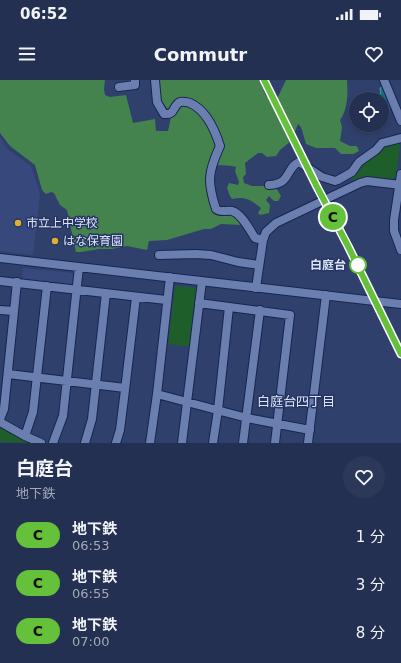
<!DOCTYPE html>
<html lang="ja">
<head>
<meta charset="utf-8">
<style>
	body { margin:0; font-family:"DejaVu Sans","Noto Sans JP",sans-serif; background:#2c3858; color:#f1f3f6; height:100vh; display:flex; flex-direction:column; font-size:15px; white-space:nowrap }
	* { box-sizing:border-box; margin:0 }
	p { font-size:13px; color:#a3a9b7 }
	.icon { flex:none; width:22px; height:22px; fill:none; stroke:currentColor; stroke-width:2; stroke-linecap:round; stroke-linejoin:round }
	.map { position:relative; height:363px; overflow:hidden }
	.panel { display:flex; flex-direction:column; background:#243051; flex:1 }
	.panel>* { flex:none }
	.badge { padding:0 8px; border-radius:13px; font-size:14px; line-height:26px }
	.controls { position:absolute; left:349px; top:12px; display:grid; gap:8px }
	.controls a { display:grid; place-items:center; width:40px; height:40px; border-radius:50%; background:#243051; box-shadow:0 2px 6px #0003,0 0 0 1px #414b68; font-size:20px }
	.map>.badge { position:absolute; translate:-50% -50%; box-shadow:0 0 0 2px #fff }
	.round { display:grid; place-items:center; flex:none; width:42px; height:42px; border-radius:21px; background:#2c3858 }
	.overview { display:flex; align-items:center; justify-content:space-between; height:68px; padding:0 16px }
	h1 { font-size:19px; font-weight:700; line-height:30px }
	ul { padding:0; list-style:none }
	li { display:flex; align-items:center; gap:12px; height:48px; padding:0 16px }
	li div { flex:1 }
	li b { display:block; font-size:15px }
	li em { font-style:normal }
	li .badge { min-width:44px; font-weight:700; text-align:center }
	.status { display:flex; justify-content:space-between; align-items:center; height:28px; padding:0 20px; background:#243051; direction:ltr }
	.status svg { height:11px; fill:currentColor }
	header { display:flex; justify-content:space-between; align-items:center; height:52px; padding:0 16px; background:#243051; font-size:18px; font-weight:700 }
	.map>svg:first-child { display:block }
</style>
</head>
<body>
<div class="status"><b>06:52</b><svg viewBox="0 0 49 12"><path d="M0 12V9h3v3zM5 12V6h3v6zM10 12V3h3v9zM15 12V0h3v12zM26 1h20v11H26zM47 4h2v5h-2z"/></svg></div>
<header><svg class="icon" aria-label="menu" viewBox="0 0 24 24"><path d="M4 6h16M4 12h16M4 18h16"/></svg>Commutr<svg class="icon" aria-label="heart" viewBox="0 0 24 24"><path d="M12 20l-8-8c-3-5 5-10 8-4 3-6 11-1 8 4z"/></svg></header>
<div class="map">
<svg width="401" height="363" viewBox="0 0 401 363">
	<rect width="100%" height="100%" fill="#30406c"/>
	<path fill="#37497c" d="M 0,57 L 6,68 L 31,86 L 40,114 L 33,175 L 0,171 Z
		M 23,188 L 72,193 L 76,195 L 75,203 L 72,206 L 22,200 Z"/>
	<path fill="#1e5e2b" d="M 398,61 L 400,66 L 396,97 L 392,99 L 367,97 L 352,100 L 349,95 L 382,65 Z
		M 179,206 L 199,208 L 192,267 L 168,264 L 175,207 Z
		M 0,346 L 34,363 L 0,362 Z"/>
	<path fill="#44834e" d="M 0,0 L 105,0 L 104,9 L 105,15 L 110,17 L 126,15 L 133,43 L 155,39 L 156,51 L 168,51 L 171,37 L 166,27 L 151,8 L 155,0 L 259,0 L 266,16 L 276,21 L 286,0 L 347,0 C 348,13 348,29 340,40 L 342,47 L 340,61 L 350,66 L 357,66 L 359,71 L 353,74 L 341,74 L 335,68 L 316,68 L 306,64 L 301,47 L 298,44 L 291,61 L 280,70 L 276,76 L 267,77 L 262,73 L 258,73 L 245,83 L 246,94 L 243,97 L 244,103 L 252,106 L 271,106 L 276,108 L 281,116 L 278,121 L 274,121 L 269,116 L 266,120 L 270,125 L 269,133 L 260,135 L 258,133 L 261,128 C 251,120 245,116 232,119 L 230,116 L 227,108 L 229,103 L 238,105 L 239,102 L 235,91 L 236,87 C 230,85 225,86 218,85 L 208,90 L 215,130 L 234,134 L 242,145 L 221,144 L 211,149 L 204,149 L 167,160 L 149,161 L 147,170 L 127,166 L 112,169 L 99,169 L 81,172 L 76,172 L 67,130 L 60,125 L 54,113 L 51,112 L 46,114 L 42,110 L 35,85 L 10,66 L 0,53 Z"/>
	<path fill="#11747f" stroke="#4e96a4" d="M 384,7 L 389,23 L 389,30 L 382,29 L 380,8 Z"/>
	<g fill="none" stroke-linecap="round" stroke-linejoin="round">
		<defs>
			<path id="minor" d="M 155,0 L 157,22 L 164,34 C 176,35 172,26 180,22 C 184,21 186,22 190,23 C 206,30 215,50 220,66 C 208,92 207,102 216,129 C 221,133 226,130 232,131 C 241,133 250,150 255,158 L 263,160
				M 384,0 L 401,41
				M 119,7 L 135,5 L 135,0
				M 401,94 L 394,140 L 394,151 L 401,170
				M 269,105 C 292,104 285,88 299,82 L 322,97 L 335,101 L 338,100 L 352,92 L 359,82 L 376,70 L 382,63 L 401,58
				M 159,175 L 196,174 L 211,175 L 238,182 L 259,185
				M 0,178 L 401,224
				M 0,201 L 166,220
				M 256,208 L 263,160 L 266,152 L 276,143 L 360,103 L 367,101 L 401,105
				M 199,223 L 290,235 L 275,363
				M 0,230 L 14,231
				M 8,294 L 125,308
				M 157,314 L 247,338 L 310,350
				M 0,339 L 4,329 L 17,202
				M 0,342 L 25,356 L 41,363
				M 25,356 L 33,332 L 47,206
				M 53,363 L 63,336 L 79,187
				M 85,363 L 92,339 L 106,213
				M 116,363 L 120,350 L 125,310 L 136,217
				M 150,363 L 157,314 L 170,197
				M 182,363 L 202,201
				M 213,363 L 218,330 L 229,227
				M 243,363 L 260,230
				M 308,363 L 326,215"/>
		</defs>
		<use href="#minor" stroke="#18254f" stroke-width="10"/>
		<use href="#minor" stroke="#6b7eb0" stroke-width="8"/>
		<path stroke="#7f8cae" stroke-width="1.5" stroke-dasharray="8 4" stroke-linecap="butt" d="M 264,0 L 268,7"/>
	</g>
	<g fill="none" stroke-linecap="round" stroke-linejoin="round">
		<defs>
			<path id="line" d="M 264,0 L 317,107 L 348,166 L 401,274"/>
		</defs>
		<use href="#line" stroke="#fff" stroke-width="9"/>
		<use href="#line" stroke="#65c03a" stroke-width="6"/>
	</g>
	<g fill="#deb133" stroke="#263561" stroke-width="1.5">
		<circle cx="18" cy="143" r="4"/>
		<circle cx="55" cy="161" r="4"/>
	</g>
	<circle fill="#fff" stroke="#65c03a" stroke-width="2" cx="358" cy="185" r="8"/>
	<g text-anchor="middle" stroke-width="3" stroke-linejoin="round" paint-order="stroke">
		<g font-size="12" fill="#dbe4fa" stroke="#263561" text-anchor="start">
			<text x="26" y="147">市立上中学校</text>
			<text x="63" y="165">はな保育園</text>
		</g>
		<g font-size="12" font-weight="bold" fill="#dbe4fa" stroke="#263561" text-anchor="end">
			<text x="346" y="189">白庭台</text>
		</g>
		<g font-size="13" fill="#dbe4fa" stroke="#263561">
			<text x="296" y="326">白庭台四丁目</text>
		</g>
	</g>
</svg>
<div class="controls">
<a><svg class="icon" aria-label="locate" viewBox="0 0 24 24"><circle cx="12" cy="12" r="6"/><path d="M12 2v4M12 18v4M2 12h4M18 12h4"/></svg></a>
</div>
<b class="badge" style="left:333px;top:137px;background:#65c03a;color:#111">C</b>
</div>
<section class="panel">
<div class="overview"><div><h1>白庭台</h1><p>地下鉄</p></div><a class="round"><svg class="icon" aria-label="heart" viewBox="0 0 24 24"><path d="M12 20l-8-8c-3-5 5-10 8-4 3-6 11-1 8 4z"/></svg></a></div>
<ul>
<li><span class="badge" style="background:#65c03a;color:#111">C</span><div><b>地下鉄</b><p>06:53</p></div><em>1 分</em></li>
<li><span class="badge" style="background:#65c03a;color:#111">C</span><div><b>地下鉄</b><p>06:55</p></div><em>3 分</em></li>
<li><span class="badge" style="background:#65c03a;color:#111">C</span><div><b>地下鉄</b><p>07:00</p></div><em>8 分</em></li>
</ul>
</section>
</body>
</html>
